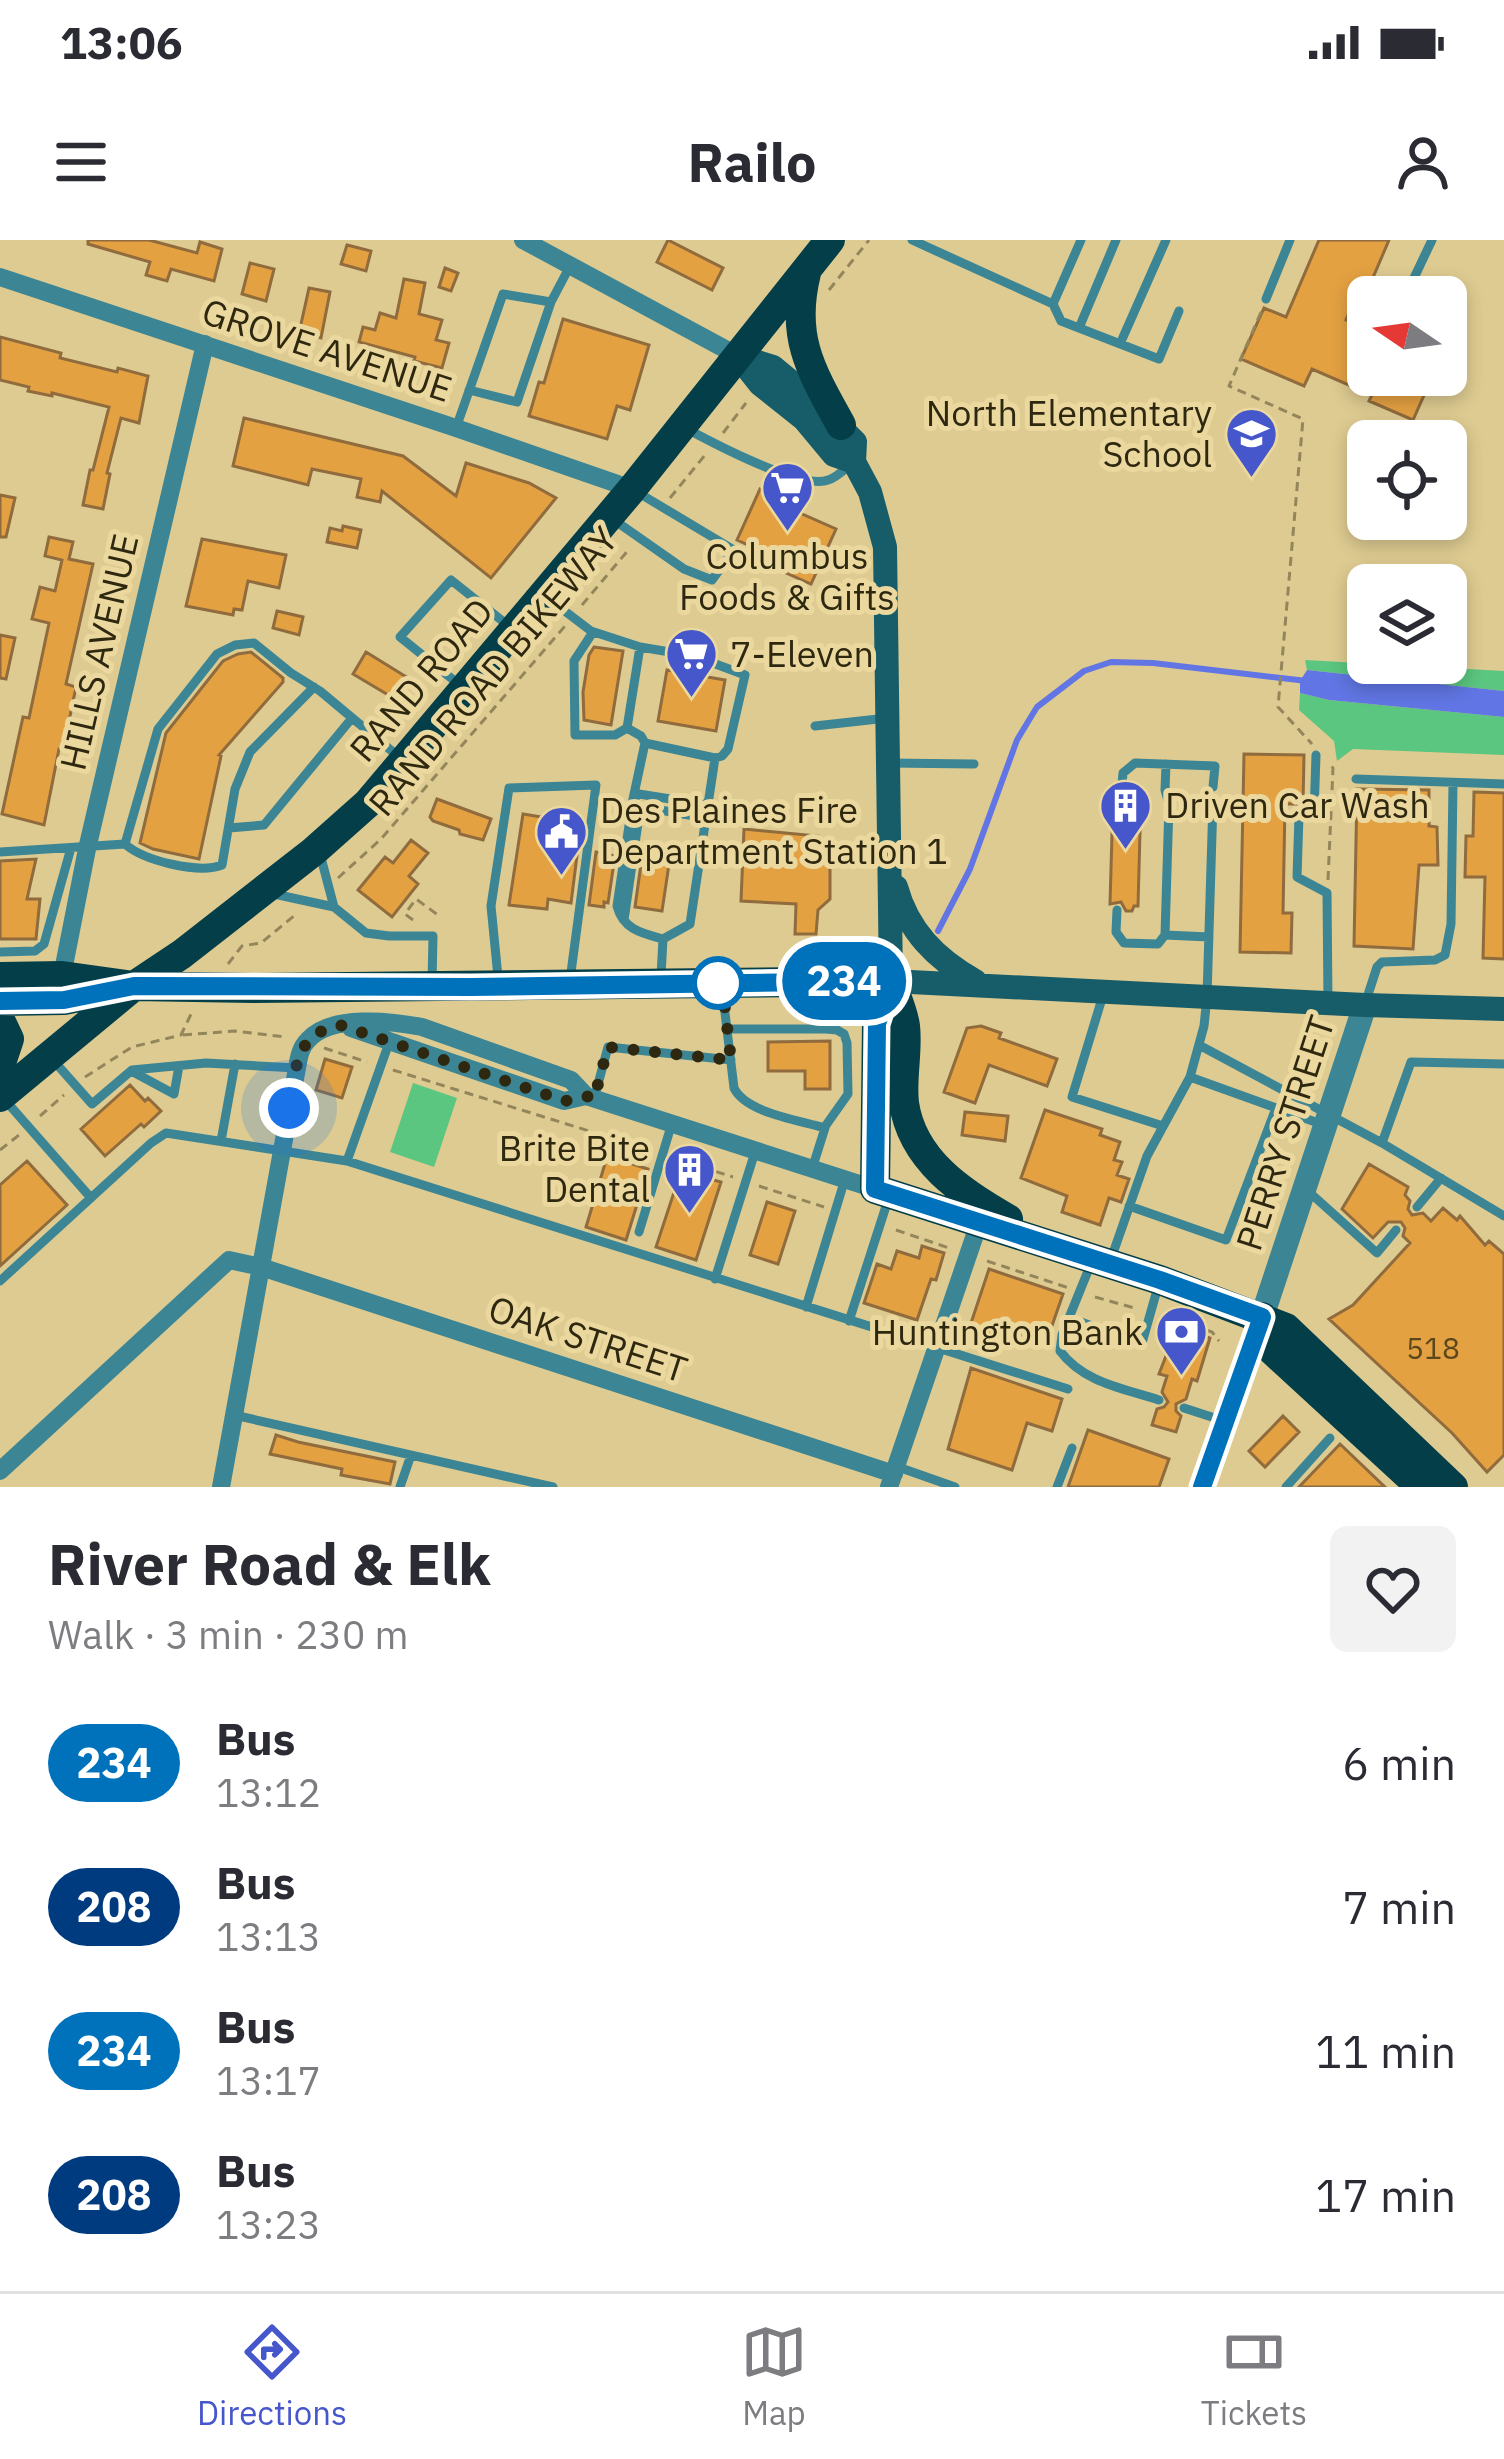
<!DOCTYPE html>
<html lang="en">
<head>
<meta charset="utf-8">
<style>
	body { margin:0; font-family:"IBM Plex Sans",sans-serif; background:#f2f2f3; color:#2b2b33; height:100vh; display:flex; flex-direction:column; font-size:45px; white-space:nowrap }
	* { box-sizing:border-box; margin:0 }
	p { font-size:39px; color:#7c7c81 }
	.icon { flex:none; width:66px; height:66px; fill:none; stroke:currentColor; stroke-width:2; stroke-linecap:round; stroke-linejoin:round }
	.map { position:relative; height:1247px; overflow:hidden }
	.details { display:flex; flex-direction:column; background:#fff; flex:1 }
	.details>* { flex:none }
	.badge { padding:0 24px; border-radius:39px; font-size:42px; line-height:78px }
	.needle { width:78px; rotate:283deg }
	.controls { position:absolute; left:1347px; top:36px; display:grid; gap:24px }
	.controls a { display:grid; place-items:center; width:120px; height:120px; border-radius:18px; background:#fff; box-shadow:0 6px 18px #0003; font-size:60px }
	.you { position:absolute; width:60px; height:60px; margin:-30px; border:9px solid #fff; border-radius:50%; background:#1a73e8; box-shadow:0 0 0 18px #1a73e833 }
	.map>.badge { position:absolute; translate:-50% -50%; box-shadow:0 0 0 6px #fff }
	.round { display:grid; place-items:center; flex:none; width:126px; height:126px; border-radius:18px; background:#f2f2f3 }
	.headline { display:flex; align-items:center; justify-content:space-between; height:204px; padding:0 48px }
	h1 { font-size:57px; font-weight:800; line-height:90px }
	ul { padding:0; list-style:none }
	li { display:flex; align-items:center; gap:36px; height:144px; padding:0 48px }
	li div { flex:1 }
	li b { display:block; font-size:45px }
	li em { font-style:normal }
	li .badge { min-width:132px; font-weight:700; text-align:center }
	.status { display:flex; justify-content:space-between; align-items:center; height:84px; padding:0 60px; background:#fff; direction:ltr }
	.status svg { height:33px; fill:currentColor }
	header { display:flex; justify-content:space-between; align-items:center; height:156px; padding:0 48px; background:#fff; font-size:54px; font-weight:800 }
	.tabs { display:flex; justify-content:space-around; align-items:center; height:168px; border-top:3px solid #e1e1e2; background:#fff; font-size:33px; color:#7c7c81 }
	.tabs a { display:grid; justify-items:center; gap:6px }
	.tabs .current { color:#4656cb }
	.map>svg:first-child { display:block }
</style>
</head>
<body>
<div class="status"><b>13:06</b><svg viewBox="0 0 49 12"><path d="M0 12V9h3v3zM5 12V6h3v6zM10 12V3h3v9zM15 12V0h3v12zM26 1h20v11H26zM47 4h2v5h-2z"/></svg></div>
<header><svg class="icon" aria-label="menu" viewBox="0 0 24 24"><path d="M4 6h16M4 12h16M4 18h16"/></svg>Railo<svg class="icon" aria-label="person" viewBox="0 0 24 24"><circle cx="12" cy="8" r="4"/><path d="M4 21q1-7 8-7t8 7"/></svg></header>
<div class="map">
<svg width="1504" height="1247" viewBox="0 0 1504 1247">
	<rect width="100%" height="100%" fill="#decb91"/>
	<path fill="#5ac67f" d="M 1305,420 L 1504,431 L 1504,451 L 1307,430 Z
		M 1300,453 L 1329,460 L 1504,477 L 1504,515 L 1353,509 L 1337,521 L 1334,501 L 1299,470 Z
		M 413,843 L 457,858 L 434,927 L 390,912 Z"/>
	<path fill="#6176e4" d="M 1307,430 L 1504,451 L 1504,477 L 1329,460 L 1300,453 L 1300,441 Z"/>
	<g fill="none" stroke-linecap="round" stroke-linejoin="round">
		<path stroke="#6176e4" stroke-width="6" d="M 938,691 L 970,629 L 1017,500 L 1037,467 L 1084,431 L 1111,422 L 1153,423 L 1307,441"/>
	</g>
	<path fill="#e4a142" stroke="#8f6b3d" stroke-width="3" d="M 88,0 L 149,0 L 197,13 L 200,2 L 222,9 L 214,41 L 171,29 L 167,41 L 146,35 L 150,22 L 88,4 Z
		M 668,0 L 723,28 L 712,50 L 657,22 Z
		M 1319,0 L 1389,0 L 1366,54 L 1358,50 L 1346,80 L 1368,90 L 1368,135 L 1433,135 L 1413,180 L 1369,161 L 1372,155 L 1312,129 L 1304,146 L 1241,119 L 1264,68 L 1286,77 Z
		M 347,5 L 371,11 L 366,31 L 341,24 Z
		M 250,23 L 274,29 L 266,61 L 242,54 Z
		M 445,28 L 458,33 L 451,51 L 439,47 Z
		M 404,39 L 425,43 L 419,74 L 442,80 L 436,100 L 449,103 L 442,128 L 414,121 L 415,117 L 359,102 L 363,87 L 375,90 L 380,73 L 396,78 Z
		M 309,48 L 330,52 L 321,98 L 299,93 Z
		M 563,79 L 649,105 L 630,170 L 617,166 L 607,199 L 529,176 L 539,142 L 544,143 Z
		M 0,97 L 61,113 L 60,118 L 117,132 L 118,128 L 148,136 L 139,183 L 121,178 L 107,233 L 110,234 L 103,269 L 83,265 L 90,230 L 93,230 L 109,167 L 52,153 L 52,156 L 28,151 L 29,147 L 0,140 Z
		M 244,178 L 403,216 L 456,256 L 466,223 L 529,243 L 556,258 L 491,338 L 382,251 L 380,262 L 357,257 L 361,239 L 312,229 L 308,245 L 233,226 Z
		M 760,249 L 786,261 L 784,266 L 836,289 L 811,344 L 784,332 L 788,323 L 737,300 Z
		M 0,255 L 15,258 L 6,297 L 0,297 Z
		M 343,286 L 361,290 L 357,308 L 327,302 L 330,288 L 342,291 Z
		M 49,297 L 73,302 L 69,319 L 93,324 L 66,444 L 76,447 L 68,486 L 72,487 L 67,511 L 59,509 L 44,585 L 2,574 L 23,477 L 29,478 L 49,383 L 32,379 L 40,347 L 55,351 L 62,320 L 45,316 Z
		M 202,299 L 286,315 L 279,348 L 248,341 L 242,370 L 234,369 L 233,375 L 186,366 Z
		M 277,371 L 303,377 L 299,395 L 273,388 Z
		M 0,395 L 15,398 L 6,439 L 0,438 Z
		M 594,407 L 623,411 L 611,485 L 584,480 L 583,452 L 589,415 Z
		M 251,412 L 283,438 L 283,442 L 219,515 L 221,516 L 199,619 L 153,609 L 140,603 L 166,493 L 223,421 L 238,414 Z
		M 366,412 L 408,438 L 395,459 L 353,434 Z
		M 667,430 L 725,440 L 716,491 L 658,481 Z
		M 1244,514 L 1304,515 L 1303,564 L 1285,564 L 1283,673 L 1292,673 L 1291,713 L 1240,712 Z
		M 1357,549 L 1429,550 L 1429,586 L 1437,587 L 1438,625 L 1419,625 L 1413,709 L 1354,706 Z
		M 1474,552 L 1504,553 L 1504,719 L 1483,718 L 1485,637 L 1465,637 L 1466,596 L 1473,596 Z
		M 1130,555 L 1141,555 L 1138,666 L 1134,666 L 1132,671 L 1126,671 L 1121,662 L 1110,664 L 1113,559 L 1124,564 Z
		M 437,559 L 491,579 L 483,600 L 460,594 L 459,590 L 433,581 L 430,577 Z
		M 523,574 L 572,582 L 569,606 L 578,608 L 571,663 L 548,659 L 547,669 L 509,665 Z
		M 744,589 L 818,596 L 817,617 L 830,617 L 830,659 L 818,670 L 816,694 L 795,694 L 796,664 L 741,661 Z
		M 411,600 L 428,613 L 409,636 L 418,644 L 392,677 L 358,650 L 385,617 L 393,623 Z
		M 652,608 L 671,611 L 662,671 L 635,667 L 642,617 L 650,618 Z
		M 596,612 L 615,616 L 608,663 L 604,662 L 604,667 L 589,665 Z
		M 36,619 L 27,659 L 40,659 L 36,699 L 0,699 L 0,621 Z
		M 981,786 L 1001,793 L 999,798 L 1057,819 L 1047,846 L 989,825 L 975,863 L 944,852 L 967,788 Z
		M 830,801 L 830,849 L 805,849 L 805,831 L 768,831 L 768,802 Z
		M 325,819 L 352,827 L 342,858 L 316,850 Z
		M 130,845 L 145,861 L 148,858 L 161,871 L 144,887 L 141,884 L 105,916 L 81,889 Z
		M 1045,870 L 1102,889 L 1100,895 L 1120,902 L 1114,920 L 1122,922 L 1117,935 L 1129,939 L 1121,962 L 1109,958 L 1100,985 L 1062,972 L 1067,956 L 1021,938 Z
		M 965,872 L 1008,876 L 1005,901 L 962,895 Z
		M 610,907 L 626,912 L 623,921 L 648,929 L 626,1000 L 586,987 Z
		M 27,921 L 67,965 L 0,1026 L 0,945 Z
		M 1369,924 L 1408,947 L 1405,955 L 1410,961 L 1408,969 L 1412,975 L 1423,973 L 1431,981 L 1443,968 L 1457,980 L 1460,976 L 1485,1005 L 1489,1001 L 1504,1014 L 1504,1215 L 1487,1232 L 1452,1193 L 1329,1079 L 1353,1065 L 1410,1003 L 1403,996 L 1405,988 L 1401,982 L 1388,982 L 1373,998 L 1342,969 Z
		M 681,931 L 721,942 L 696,1020 L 656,1007 Z
		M 767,962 L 795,971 L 778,1024 L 750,1015 Z
		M 922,1006 L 944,1013 L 936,1040 L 931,1039 L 917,1080 L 864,1063 L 877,1024 L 891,1029 L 897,1011 L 919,1018 Z
		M 989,1029 L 1063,1054 L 1046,1103 L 1006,1090 L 1002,1103 L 968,1092 Z
		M 1178,1085 L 1210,1098 L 1197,1141 L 1192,1139 L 1186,1159 L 1176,1164 L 1176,1171 L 1181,1176 L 1176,1192 L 1152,1185 L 1157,1169 L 1164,1167 L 1168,1162 L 1162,1152 L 1167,1136 L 1159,1134 Z
		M 971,1128 L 1062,1159 L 1052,1191 L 1027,1183 L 1012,1230 L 948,1209 Z
		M 1283,1176 L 1299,1192 L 1265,1227 L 1249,1211 Z
		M 1088,1190 L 1169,1219 L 1159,1247 L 1068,1247 Z
		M 276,1195 L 298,1202 L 395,1222 L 390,1244 L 341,1235 L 342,1229 L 270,1214 Z
		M 1340,1204 L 1385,1247 L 1299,1247 Z"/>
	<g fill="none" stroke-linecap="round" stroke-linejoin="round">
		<path stroke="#94865b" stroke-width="3" stroke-dasharray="9 6" stroke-linecap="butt" d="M 829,50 L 869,0
			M 1261,72 L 1229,146 L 1303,179 L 1278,467 L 1312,504
			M 723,193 L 746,163
			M 670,258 L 705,215
			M 582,365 L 630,308
			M 338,638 L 381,599 L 565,386
			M 1328,640 L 1333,528 L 1330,525
			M 413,680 L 405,674 L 416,659 L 438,675
			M 228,724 L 242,706 L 261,703 L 295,675
			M 183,795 L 235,791 L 286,797
			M 324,808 L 367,822
			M 393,830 L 647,909
			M 85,837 L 132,807 L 181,795 L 193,770
			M 40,876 L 64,855
			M 0,910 L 19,895
			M 673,918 L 733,937
			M 759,946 L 824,967
			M 896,990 L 949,1008
			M 987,1021 L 1069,1048
			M 1095,1057 L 1138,1069
			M 1164,1077 L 1212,1092 L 1219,1101"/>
		<path stroke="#3c8594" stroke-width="9" d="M 912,0 L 1053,64 L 1081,0
			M 1405,57 L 1432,0
			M 1266,59 L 1290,0
			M 1053,64 L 1061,81 L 1159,119 L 1179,71
			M 1079,88 L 1116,0
			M 1120,104 L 1166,0
			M 469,150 L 517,162 L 551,62
			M 456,188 L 503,54 L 551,62 L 570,26
			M 687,189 C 713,203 802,250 828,240 C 836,238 845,229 851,224
			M 614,280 L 684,329 L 712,340 L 734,310 L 637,252
			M 545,356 L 591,391 L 640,407
			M 593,392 L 574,421 L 575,495 L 615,495 L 627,488
			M 640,407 L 694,416 L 745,435 L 728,509 L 722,516 L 715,518 L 645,503 L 641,496 L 627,488 Z
			M 461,446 L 400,397 L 451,340 L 510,387
			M 815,486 L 887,478
			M 645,503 L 633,559 L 617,666 C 623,689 641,693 663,699 L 690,684 L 715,518
			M 1316,515 L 1314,575 L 1299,575 L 1297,637 L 1327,653 L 1328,763
			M 888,523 L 974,524
			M 1166,524 L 1165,550 L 1169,564 L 1165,695 L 1209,697
			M 1356,539 L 1504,544
			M 1121,555 L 1123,533 L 1135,523 L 1215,526 L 1213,547
			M 633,559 L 639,554 L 708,565
			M 1213,561 L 1207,757 L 1204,786 L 1190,837 L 1321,884
			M 229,588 L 264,585 L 352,478
			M 125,604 C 144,621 199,634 222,625 L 235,549 L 250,512 L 314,447
			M 0,612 L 125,604 L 158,489 L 217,414 L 235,405 L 254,403 L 291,433 L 320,451 L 399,517
			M 320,614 L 334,667
			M 274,654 L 334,667 L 366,693 L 389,696 L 433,696 L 432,743
			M 1117,670 L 1116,692 L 1124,703 L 1158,704 L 1165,695
			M 624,680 L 639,576 L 654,569 L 706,578
			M 0,712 L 35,711 L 44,704 L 71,608
			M 661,736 L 663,699
			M 498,737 L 491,666 L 509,548 L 596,545 L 570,740
			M 722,748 L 734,848 C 746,873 799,880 825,888 L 812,929
			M 1104,752 L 1072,857 L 1163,886
			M 1365,764 L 1377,727 L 1382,722 L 1435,720 L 1445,715 L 1451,684 L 1453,543
			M 727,789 L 826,789 L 837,790 L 844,794 L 847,803 L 848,854 L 824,888
			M 1199,805 L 1382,903 L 1504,976
			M 53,820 L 92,864 L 132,830 L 206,823 L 297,828
			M 135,833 L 174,854 L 179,826
			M 594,859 L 608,807 L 731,820
			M 5,860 L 91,958
			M 221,901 L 235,824
			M 1382,903 L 1411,822 L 1504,824
			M 347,921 L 390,800
			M 1309,952 L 1377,1013 L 1396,990
			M 1129,966 L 1226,1000 L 1276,868
			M 1417,967 L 1441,938
			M 639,992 L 672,883
			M 1111,1019 L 1147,916 L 1190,837
			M 1090,1026 L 1062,1095 L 1060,1111 C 1084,1143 1123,1148 1159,1160
			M 715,1039 L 755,912
			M 0,1041 L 151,903 L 166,893 L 347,921 L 1068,1149
			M 806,1067 L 845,939
			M 1069,1078 L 1142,1103 L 1159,1043
			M 849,1081 L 888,960
			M 1184,1168 L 1224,1181
			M 234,1175 L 553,1247
			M 898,1227 L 955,1247
			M 400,1247 L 411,1215
			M 1057,1247 L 1072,1208
			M 1286,1247 L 1330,1198"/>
		<path stroke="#3c8594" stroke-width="18" d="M 523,0 L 738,116
			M 0,37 L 456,188 L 632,249
			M 62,736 L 87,609 L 205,104
			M 351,788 L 564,861 L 586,856 L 875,949
			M 0,1231 L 229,1020 L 261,1027 L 894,1234
			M 221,1247 L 297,828 C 299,817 300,808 308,800 C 331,774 391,781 422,787 L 571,840 L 586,856
			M 889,1247 L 979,983
			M 1202,1247 L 1260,1082"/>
		<path stroke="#3c8594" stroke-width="24" d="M 1262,1077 L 1365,765"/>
		<path stroke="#175c69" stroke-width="24" d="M 738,116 L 773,127 L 813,160 L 855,202 L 854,222 L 870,252 L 885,307 L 891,741 L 1365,765 L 1504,769
			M 738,116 L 760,144 L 804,179 L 834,215 L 854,222
			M 896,647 C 908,691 936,719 975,741"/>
		<path stroke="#043f49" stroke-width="30" d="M 806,33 C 790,97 811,131 841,185
			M 0,737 L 62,736 L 134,746 L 253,748 L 891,741
			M 891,741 L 877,784 L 875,949 L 1160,1040 L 1286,1088 L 1453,1247
			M 891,741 C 895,755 903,771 905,786 C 908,811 901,838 904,863 C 912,920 962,953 1008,979
			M 0,761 L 64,760 L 110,751
			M 0,780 L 9,799 L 0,826
			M 0,857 L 134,746 L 182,714 L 314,611 L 368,563 L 632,249 L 830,0
			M 1262,1077 L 1272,1110 L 1421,1247"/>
	</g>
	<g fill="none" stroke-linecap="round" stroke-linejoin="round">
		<defs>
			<path id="line" d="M 0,761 L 64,760 L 134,746 L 471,747 L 891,741 L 877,784 L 875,949 L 1160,1040 L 1262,1077 L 1202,1247"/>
		</defs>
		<use href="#line" stroke="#fff" stroke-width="27"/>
		<use href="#line" stroke="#0072bc" stroke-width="18"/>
		<path stroke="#2f2810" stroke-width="12" stroke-dasharray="0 21.6" d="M 289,868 C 297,828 293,795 340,785 L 565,861 L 586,856 L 594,859 L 608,807 L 731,820 L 722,743 L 718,743"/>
	</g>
	<defs>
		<symbol id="school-pin" viewBox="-11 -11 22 30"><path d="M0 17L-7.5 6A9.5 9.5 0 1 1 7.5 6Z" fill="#4656cb" stroke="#ebd89e"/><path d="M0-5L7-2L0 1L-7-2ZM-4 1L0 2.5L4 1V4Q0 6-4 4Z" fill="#fff"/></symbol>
		<symbol id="supermarket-pin" viewBox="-11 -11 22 30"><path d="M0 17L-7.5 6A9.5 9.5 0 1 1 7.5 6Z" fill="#4656cb" stroke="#ebd89e"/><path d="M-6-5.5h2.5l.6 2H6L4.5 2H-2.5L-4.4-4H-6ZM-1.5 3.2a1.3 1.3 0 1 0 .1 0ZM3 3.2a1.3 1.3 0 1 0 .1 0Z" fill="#fff"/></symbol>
		<symbol id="building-pin" viewBox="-11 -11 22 30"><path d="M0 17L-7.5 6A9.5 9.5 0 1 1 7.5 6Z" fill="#4656cb" stroke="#ebd89e"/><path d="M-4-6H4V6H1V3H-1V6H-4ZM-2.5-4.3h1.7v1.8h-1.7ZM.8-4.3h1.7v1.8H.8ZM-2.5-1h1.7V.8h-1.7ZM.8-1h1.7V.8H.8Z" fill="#fff"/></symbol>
		<symbol id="civic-pin" viewBox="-11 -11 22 30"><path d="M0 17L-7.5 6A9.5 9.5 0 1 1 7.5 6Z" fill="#4656cb" stroke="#ebd89e"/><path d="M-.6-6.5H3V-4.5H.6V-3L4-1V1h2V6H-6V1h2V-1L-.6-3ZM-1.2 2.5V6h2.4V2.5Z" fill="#fff"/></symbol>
		<symbol id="bank-pin" viewBox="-11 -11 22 30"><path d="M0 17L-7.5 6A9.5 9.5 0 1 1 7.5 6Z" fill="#4656cb" stroke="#ebd89e"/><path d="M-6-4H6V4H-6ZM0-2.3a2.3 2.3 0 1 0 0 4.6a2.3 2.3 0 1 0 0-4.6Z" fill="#fff"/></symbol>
	</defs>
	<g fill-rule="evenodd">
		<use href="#school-pin" x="1222" y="164" width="59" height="81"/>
		<use href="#supermarket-pin" x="758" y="218" width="59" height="81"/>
		<use href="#supermarket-pin" x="662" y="384" width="59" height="81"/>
		<use href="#building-pin" x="1096" y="536" width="59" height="81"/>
		<use href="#civic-pin" x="532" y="562" width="59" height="81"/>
		<use href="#building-pin" x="660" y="900" width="59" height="81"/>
		<use href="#bank-pin" x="1152" y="1062" width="59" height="81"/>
	</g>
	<circle fill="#fff" stroke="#0072bc" stroke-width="6" cx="718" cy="743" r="24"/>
	<g text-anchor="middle" stroke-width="10" stroke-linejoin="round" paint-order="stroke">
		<g font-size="30" fill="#5c461c">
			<text x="1433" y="1119">518</text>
		</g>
		<g font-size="36" fill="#2f2810" stroke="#ebd89e">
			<text transform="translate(327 110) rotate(18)" y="13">GROVE AVENUE</text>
			<text transform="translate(99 412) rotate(-77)" y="13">HILLS AVENUE</text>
			<text transform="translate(493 431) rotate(-50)" y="13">RAND ROAD BIKEWAY</text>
			<text transform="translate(421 440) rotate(-50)" y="13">RAND ROAD</text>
			<text transform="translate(1285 893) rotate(-72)" y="13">PERRY STREET</text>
			<text transform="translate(588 1099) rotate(18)" y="13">OAK STREET</text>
		</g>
		<g font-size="36" fill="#2f2810" stroke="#ebd89e" text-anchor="end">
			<text x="1212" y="186">North Elementary<tspan x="1212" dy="41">School</tspan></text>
			<text x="787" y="329" text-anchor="middle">Columbus<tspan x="787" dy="41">Foods &amp; Gifts</tspan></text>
			<text x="730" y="427" text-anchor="start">7-Eleven</text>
			<text x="1165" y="578" text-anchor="start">Driven Car Wash</text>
			<text x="600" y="583" text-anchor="start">Des Plaines Fire<tspan x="600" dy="41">Department Station 1</tspan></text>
			<text x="650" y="921">Brite Bite<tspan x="650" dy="41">Dental</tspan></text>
			<text x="1143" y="1105">Huntington Bank</text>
		</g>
	</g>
</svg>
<div class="controls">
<a><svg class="needle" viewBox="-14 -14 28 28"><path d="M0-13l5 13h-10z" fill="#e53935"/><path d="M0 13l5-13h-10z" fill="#7c7c81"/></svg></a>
<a><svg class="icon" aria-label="locate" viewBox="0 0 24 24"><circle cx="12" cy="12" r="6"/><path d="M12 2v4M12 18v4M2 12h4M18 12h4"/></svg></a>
<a><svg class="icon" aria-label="layers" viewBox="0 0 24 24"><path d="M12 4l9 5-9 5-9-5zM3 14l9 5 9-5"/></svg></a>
</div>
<div class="you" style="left:289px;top:868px"></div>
<b class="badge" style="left:844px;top:741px;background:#0072bc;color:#fff">234</b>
</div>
<section class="details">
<div class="headline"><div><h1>River Road &amp; Elk</h1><p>Walk · 3 min · 230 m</p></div><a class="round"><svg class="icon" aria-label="heart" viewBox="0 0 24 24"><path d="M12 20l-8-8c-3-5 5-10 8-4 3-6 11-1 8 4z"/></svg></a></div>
<ul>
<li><span class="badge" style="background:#0072bc;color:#fff">234</span><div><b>Bus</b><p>13:12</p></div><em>6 min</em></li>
<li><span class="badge" style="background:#003b80;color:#fff">208</span><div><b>Bus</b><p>13:13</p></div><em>7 min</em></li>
<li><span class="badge" style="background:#0072bc;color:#fff">234</span><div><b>Bus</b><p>13:17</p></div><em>11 min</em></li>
<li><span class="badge" style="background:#003b80;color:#fff">208</span><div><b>Bus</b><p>13:23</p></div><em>17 min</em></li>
</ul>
</section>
<nav class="tabs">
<a class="current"><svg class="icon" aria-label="directions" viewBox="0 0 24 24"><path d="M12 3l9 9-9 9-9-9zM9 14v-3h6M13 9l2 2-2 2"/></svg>Directions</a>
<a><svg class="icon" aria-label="map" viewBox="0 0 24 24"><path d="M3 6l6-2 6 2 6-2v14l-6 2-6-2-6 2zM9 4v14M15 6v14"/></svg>Map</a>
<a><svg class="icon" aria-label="tickets" viewBox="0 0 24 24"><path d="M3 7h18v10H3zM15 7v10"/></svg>Tickets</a>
</nav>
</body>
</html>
